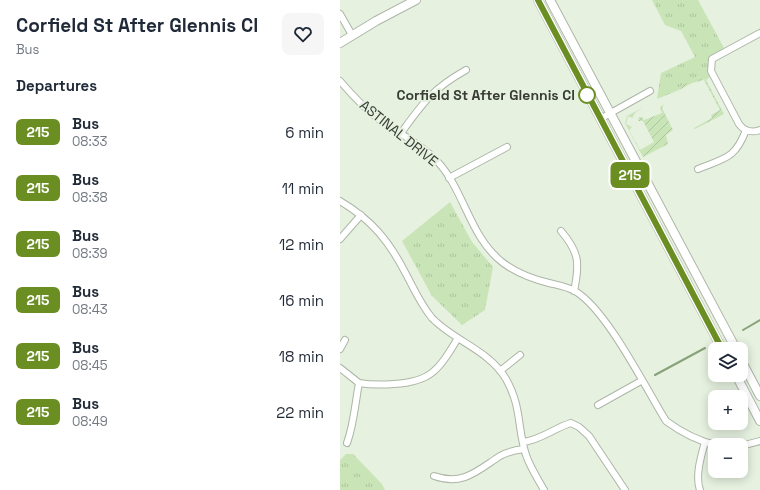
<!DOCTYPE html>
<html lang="en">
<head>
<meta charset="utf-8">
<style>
	body { margin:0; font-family:"Space Grotesk",sans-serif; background:#f6f6f7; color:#1f2937; height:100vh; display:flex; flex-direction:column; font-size:15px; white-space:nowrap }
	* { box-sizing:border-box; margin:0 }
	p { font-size:13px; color:#747a83 }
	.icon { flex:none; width:22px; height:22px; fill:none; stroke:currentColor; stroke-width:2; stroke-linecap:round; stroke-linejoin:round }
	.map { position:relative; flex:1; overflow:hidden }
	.side { display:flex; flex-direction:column; background:#fff; width:340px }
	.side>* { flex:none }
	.badge { padding:0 8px; border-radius:6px; font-size:14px; line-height:26px }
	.buttons { position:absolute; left:368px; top:342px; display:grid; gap:8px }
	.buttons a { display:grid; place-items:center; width:40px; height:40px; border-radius:8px; background:#fff; box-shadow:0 2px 10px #0003; font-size:20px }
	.map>.badge { position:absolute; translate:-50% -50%; box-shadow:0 0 0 2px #fff }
	h2 { padding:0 16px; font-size:15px; line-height:36px }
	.round { display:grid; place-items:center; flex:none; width:42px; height:42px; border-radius:8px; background:#f6f6f7 }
	.summary { display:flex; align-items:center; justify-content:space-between; height:68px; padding:0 16px }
	h1 { font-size:19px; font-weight:600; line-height:30px }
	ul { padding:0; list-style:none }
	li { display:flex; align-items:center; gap:12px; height:56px; padding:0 16px }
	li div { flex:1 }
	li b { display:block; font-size:15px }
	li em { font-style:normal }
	li .badge { min-width:44px; font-weight:700; text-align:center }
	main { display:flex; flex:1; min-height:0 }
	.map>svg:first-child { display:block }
</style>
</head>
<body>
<main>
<section class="side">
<div class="summary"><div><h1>Corfield St After Glennis Cl</h1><p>Bus</p></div><a class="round"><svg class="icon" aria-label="heart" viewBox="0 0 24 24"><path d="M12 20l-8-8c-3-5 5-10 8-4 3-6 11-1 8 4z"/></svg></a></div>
<h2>Departures</h2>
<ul>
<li><span class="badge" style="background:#6b8e23;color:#fff">215</span><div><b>Bus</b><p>08:33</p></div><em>6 min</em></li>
<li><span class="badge" style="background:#6b8e23;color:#fff">215</span><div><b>Bus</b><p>08:38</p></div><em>11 min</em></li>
<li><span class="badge" style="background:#6b8e23;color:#fff">215</span><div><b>Bus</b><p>08:39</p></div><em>12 min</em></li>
<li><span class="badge" style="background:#6b8e23;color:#fff">215</span><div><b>Bus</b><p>08:43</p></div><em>16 min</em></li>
<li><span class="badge" style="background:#6b8e23;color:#fff">215</span><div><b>Bus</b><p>08:45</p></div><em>18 min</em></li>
<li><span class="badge" style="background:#6b8e23;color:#fff">215</span><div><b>Bus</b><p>08:49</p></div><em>22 min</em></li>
</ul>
</section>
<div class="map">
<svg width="420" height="490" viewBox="0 0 420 490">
	<defs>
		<pattern id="park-tufts" width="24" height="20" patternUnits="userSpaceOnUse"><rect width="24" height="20" fill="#c9e5b7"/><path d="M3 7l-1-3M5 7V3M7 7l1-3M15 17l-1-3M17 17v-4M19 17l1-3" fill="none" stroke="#adc59e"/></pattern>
		<pattern id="garden-furrows" width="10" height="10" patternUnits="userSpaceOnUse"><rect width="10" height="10" fill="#c9e5b7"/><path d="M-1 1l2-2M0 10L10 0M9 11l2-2" fill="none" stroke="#adc59e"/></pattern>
	</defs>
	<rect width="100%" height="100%" fill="#e6f1e0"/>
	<path fill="url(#park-tufts)" d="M 312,0 L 358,0 L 384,48 C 371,56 364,62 370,77 L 366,80 L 358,77 L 338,89 L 339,90 L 317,99 L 321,73 L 355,57 L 341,31 L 325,25 Z
		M 110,202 L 132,242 L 153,267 L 145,310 L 122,325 L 92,296 L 62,241 Z
		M 6,454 L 13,454 L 42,484 L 45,490 L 0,490 L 0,460 Z"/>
	<path fill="url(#garden-furrows)" d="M 358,77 L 366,80 L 384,114 L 355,129 L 354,128 L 372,118 L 371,115 L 380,110 L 364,80 L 352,83 L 339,90 L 338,88 Z
		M 324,104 L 322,108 L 333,130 L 326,135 L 328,144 L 303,157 L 285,123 L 287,116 L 302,108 L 295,113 L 292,118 L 288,116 L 286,124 L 292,127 L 289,130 L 300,150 L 314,142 L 303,121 L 298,121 L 299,117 L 302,117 L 304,120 L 322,113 L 320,107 Z"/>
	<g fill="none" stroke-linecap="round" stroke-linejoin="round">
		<path stroke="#89a278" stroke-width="2" d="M 403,330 L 420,320
			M 315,375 L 365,348"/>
		<defs>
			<path id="minor" d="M 0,14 L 12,35
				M 420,33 L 372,59 L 371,71 L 399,124 C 404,131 412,133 420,130
				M 0,81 C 12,95 26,110 41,121 C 60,134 81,144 97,161 C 125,191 129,236 162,262 C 175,272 193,279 209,283 C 217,285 228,287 235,291 C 267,310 305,387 326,421 C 341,432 358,441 376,445
				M 260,119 L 310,91
				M 61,133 C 83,103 92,89 126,70
				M 358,169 C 385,158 395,159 406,130
				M 109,178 L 167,147
				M 0,201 C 32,220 49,241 66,274 C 74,289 81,305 92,318 C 114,341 149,350 166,379 C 182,407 177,428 186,455 C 190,467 198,479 204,490
				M 221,231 C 239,252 240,263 234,291
				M 0,239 L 21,215
				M 0,349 L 5,340
				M 0,368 L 19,383
				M 160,371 L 180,355
				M 258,405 L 301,381
				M 183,442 C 201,440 214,428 231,423 L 239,427 L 249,436 L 285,490
				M 7,443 C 14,424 15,404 19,383 C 31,385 42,385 54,384 C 92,382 99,369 118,338
				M 401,446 L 420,441
				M 94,476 C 123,486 137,471 160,456 C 167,452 176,450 184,449
				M 360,490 C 355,476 361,456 365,442"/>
			<path id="major" d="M 198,0 L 382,349
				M 210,0 L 396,349
				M 0,43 L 36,21 L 76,0
				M 401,360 L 420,396
				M 396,375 L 420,421"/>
		</defs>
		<use href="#minor" stroke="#adb6a7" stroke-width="8"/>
		<use href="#major" stroke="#adb6a7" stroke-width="10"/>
		<use href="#minor" stroke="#fff" stroke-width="6"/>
		<use href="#major" stroke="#fff" stroke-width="8"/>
	</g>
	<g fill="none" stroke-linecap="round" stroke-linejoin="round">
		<defs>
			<path id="line" d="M 198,0 L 382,349"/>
		</defs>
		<use href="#line" stroke="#fff" stroke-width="9"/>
		<use href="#line" stroke="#6b8e23" stroke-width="6"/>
	</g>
	<circle fill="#fff" stroke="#6b8e23" stroke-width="2" cx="247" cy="95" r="8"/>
	<g text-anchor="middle" stroke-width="4" stroke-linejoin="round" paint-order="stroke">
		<g font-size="14" font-weight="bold" fill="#383c35" stroke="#e6f1e0" text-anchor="end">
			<text x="235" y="100">Corfield St After Glennis Cl</text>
		</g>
		<g font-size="14" fill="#383c35" stroke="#e6f1e0">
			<text transform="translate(59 133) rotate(39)" y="5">ASTINAL DRIVE</text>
		</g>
	</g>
</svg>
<div class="buttons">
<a><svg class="icon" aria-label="layers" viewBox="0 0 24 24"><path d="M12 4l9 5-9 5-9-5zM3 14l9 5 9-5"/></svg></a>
<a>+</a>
<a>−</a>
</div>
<b class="badge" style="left:290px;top:175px;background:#6b8e23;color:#fff">215</b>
</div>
</main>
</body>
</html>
